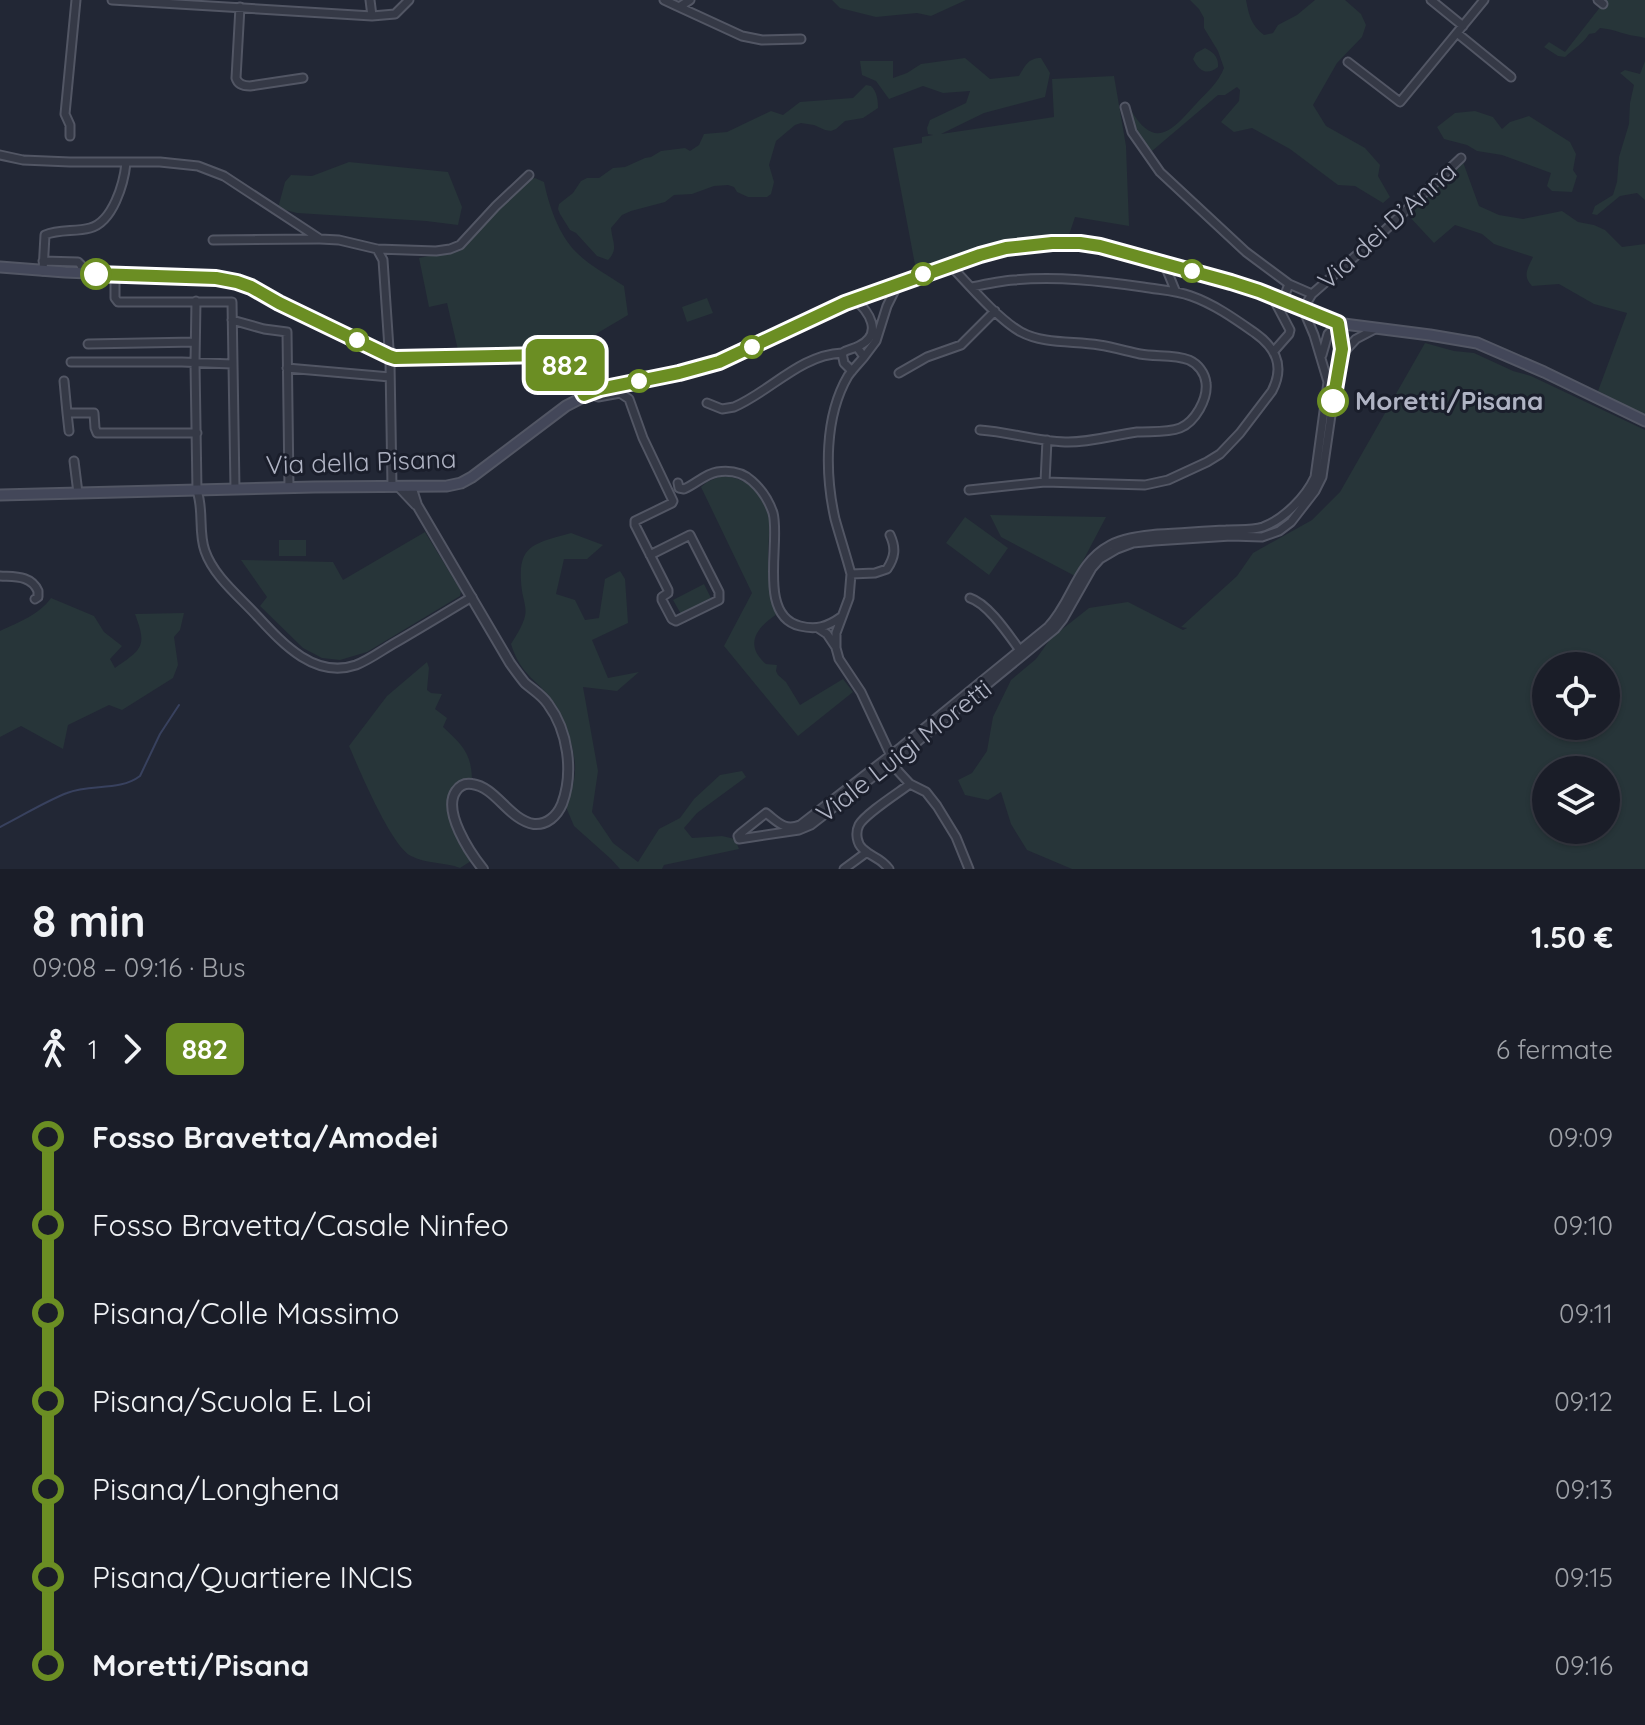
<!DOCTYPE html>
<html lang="it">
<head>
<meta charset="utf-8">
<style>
	body { margin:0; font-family:Quicksand,sans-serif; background:#272a34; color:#f1f3f6; height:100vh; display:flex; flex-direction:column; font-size:30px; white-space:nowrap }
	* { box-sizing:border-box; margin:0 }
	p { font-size:26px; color:#9fa2a8 }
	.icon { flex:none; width:44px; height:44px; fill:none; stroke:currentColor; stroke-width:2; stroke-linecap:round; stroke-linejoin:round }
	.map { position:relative; height:869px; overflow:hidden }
	.details { display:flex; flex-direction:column; background:#1a1d28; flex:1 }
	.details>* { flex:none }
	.badge { padding:0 16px; border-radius:12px; font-size:28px; line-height:52px }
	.buttons { position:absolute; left:1532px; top:652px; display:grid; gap:16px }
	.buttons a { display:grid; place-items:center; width:88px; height:88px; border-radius:50%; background:#1a1d28; box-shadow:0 2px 6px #0004,0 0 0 2px #383b45; font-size:40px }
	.map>.badge { position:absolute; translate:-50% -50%; box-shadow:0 0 0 4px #fff }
	.legs { display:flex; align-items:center; gap:12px; height:88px; padding:0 32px; font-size:26px }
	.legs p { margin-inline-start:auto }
	.head { display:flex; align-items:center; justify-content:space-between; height:136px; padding:0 32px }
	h1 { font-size:44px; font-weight:700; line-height:60px }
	ul { padding:0 32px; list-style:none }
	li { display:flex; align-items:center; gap:28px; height:88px; font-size:30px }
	li i { display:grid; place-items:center; width:12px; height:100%; margin:0 10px; background:currentColor }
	li i::after { content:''; width:20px; height:20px; margin:-10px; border:6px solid; border-radius:50%; background:#1a1d28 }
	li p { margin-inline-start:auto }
	li:first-child i { background:linear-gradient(#0000 50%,currentColor 0) }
	li:last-child i { background:linear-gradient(currentColor 50%,#0000 0) }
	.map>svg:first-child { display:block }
</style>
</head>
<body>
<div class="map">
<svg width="1645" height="869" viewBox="0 0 1645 869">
	<rect width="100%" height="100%" fill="#222735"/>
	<path fill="#273539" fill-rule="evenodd" d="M 832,0 L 966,0 L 931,16 L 917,13 L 876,17 L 840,8 Z
		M 1190,0 L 1246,0 C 1249,15 1251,25 1264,35 L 1273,33 L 1278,25 L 1297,15 L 1315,0 L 1345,0 L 1361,14 L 1366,25 L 1362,37 L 1337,63 L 1313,105 L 1326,126 L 1365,148 L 1380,165 L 1378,176 L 1390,197 L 1383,203 L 1355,186 L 1338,185 L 1290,149 L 1252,128 L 1234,132 L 1221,122 L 1239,101 L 1240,90 L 1237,87 L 1225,95 L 1218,95 L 1152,151 C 1140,143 1131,126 1130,111 L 1132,112 C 1156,151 1173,129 1196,104 C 1206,93 1219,82 1224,68 L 1218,51 L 1204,28 L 1204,18 L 1199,9 Z
		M 1602,0 L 1645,0 L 1645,38 C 1638,36 1632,36 1626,34 C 1615,31 1611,29 1600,28 L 1595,33 L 1589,34 C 1582,45 1574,48 1565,57 L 1558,56 L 1544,47 L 1549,42 L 1565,52 L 1601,6 Z
		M 1205,48 C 1213,52 1219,57 1218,67 C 1207,76 1199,71 1193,59 L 1196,53 Z
		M 965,58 L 990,79 L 1019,76 C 1025,66 1028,58 1041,58 L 1050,73 L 1045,97 L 984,113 L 941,134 L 1054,117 L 1052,79 L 1114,76 L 1126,146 L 1129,226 L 1075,217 L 1069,235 L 1007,240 L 916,270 L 893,148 L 922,143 L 922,137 L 933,135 L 928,134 L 927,128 L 930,120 L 966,103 L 970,91 L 943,93 L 923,86 L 889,99 L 876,81 L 862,75 L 860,61 L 893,61 L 893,78 L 907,73 L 921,64 Z
		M 1645,61 L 1645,200 L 1637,193 L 1620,196 L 1597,215 L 1592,214 L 1595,206 L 1613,195 L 1617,182 L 1619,157 L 1629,124 L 1630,103 L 1634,85 L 1620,73 L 1625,70 L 1640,74 Z
		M 866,85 L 871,86 C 877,92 878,100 878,108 L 863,118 L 845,121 L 836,129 L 831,131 L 825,130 L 814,125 L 801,123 L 795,125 L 776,141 L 769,165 L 774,182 L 771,194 L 767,197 L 748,197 L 737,192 L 734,187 L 728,185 L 714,186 L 692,194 L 674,195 L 665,202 L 631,211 L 622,215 L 611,228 C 612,241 619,249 608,260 L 597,256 L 576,233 L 570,230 L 560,214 L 558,209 L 559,204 L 573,193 L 581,181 L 587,178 L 599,178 L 613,168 L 625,167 L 645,158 L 651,157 L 661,151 L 685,148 L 690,151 L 699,145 L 704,134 L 727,132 L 771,111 L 783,115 L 800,102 L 853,98 Z
		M 1475,111 L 1493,117 L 1502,129 L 1510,122 L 1529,116 L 1570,142 L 1576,154 L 1573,170 L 1577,176 L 1572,192 L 1552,191 L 1547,186 L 1551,173 L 1502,155 L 1477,151 L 1467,145 L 1444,139 L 1437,127 L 1455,113 Z
		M 349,162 L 448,172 L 462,207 L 458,225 L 426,221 L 297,213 L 278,208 L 285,182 L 291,175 L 312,176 Z
		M 1463,162 L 1479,206 L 1499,215 L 1523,219 L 1562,211 L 1578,222 L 1594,225 L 1605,230 L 1622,247 L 1645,244 L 1645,415 L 1598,391 L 1627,313 L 1594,304 L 1559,284 L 1532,286 C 1522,276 1528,268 1533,257 L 1494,244 L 1482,234 L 1455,225 L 1434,243 L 1407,214 Z
		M 535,178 L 544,182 C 549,206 559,235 576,252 C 590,266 609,276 624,286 L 628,315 L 564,353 L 525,349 L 458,350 L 447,303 L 429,307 L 419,258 L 463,249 L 494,212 L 529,179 Z
		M 707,298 L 713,313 L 687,322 L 682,307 Z
		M 1425,343 L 1454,351 L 1474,353 L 1513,371 L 1531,376 L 1645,430 L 1645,869 L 1072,869 L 1027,850 L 1011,824 L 1001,792 L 988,800 L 965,795 L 958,780 L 972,773 L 987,751 L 993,717 L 1011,680 L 1036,659 L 1051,638 L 1089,608 L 1128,602 L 1183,630 L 1187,628 L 1181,627 L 1237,576 L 1253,553 L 1312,520 L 1340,492 ZM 1546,666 L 1606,666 L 1606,726 L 1546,726 ZM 1546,770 L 1606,770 L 1606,830 L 1546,830 Z
		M 721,476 C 747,477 765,493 769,519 C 770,531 768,545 768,558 C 768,577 769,597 777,614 C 756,628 744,645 766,664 L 777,665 L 776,671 L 778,675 L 786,682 L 800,705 L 843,679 L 853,692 L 798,736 L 724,646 L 752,593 L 701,487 L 707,482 Z
		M 990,515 L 1106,517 L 1075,576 L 1001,537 Z
		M 965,517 L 1008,548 L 989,575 L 946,543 Z
		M 425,532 L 461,591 L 460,596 L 367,652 L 340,660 L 322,658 L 303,648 L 260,606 L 267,597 L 241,560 L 333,562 L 343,580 Z
		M 571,533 L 603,545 L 587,559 L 564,559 L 556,594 L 575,600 L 585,620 L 599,618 L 605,579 L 620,571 L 625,579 L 628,623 L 592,640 L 608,678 L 639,672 L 617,691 L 583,687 L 598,771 L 592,812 L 613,843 L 638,862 L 659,829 L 680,818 L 694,799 L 720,775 L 742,771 L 746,777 L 697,813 L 684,828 L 692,838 L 722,836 L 735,839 L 739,849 L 664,865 L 662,869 L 620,869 L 611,859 L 574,826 L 566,807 C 571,794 576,778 575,764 C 573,745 566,720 555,704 C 539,680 521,677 511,644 C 516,636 523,625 525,616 C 527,608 523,598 522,591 C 516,545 532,544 571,533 Z
		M 279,540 L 306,540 L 306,556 L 279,556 Z
		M 704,584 L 711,598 L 681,614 L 673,600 Z
		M 51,598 L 94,616 L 104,632 L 122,646 L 110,659 L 115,668 C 143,649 147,646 135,614 L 184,613 L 180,630 L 174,637 L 178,665 L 173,678 L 122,710 L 109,705 L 68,725 L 63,749 L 21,726 L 0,737 L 0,631 C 19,622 39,615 51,598 Z
		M 427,662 L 429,668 L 427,690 L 431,693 L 442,694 L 435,709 L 447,718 L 443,727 C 462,745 471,752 472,779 L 464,781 L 449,806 C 452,827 460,844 471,861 L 460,868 C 445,862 426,864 411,856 C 391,846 359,769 349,746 L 387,696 Z"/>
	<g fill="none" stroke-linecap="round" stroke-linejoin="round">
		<path stroke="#38415e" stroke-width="2" d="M 0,827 C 22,816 44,802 67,793 C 90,783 119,792 140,776 L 160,734 L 179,705"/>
		<defs>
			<path id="minor" d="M 112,0 L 372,16 L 395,14 L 409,0
				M 370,0 L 372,16
				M 664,0 L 679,7 L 690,0
				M 1431,0 L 1463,26
				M 1598,0 L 1603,4
				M 240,7 L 236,78 C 238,85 244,86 250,86 L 303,78
				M 679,7 L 742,36 L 762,40 L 801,39
				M 1457,33 L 1511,77
				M 1348,62 L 1400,102 L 1484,0
				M 1125,107 L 1132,132 L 1160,172 L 1246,252 L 1289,284 L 1283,300
				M 70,136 L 70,125 L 65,114 L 76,0
				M 0,155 L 23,160 L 70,162 L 160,162 L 198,166 L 224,176 L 320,239 L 339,240 L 377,249 L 436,251 L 450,249 L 460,245 L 496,206 L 529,175
				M 213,240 L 318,239
				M 377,249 L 383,260 L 390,363 L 392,487
				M 43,261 L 78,262 L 81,265 L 83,273
				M 1164,263 L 1175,290
				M 950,265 C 967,283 1000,321 1021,332 C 1043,344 1074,341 1099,345 C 1113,347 1126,351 1140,354 C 1155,357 1174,354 1189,360 C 1198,364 1205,373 1206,383 C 1208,399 1195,422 1180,428 C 1167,433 1151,431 1137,432 C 1113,435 1089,443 1065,442 C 1036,441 1009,432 980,430
				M 43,271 L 45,235 C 59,229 75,232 90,228 C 113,222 124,183 126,163
				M 115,275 L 115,298 L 118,302 L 232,302 L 235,489
				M 1289,284 L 1312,294 L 1303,309 L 1314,335 L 1328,382 L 1315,477 C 1306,497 1284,519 1263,527 C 1251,531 1238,529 1226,530 C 1203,531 1181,533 1158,534 C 1142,536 1125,537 1110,545 C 1076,563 1073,601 1048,627 L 901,747 L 800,825 C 784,831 778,822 766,813 L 741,833 L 738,836 L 739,839 L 799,830 L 811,825 L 905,752 L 1055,629 L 1063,619 L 1092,568 L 1100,559 L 1117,549 L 1133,543 L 1154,541 L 1231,536 L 1262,537 L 1279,531 L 1291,522 L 1315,491 L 1322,477 L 1338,367 C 1343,351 1343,339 1338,323
				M 1312,294 L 1383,232 L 1461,158
				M 1272,296 L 1290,330 L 1289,334 L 1274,351
				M 196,301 L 195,363 L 197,491 C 204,510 198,532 205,551 C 214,577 240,597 258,617 C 283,644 315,679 356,665 C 369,660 381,651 393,644 C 419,629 445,613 472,597
				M 232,320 L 264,329 L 287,332 L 289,488
				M 88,344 L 195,342
				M 857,347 L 864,357 C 859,363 853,369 848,376 C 824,417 825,474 835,519 C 840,537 846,555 851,574 L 849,598 L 836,633 L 836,648 L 839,659 L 861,692 L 898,771 L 910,784 L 926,792 L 937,806 L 956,837 L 969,869
				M 1343,353 L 1356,339 L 1377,328
				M 1322,355 L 1328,334 L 1338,323
				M 864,357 L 876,341 L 887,306 L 898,284
				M 71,362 L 182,362 L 232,364
				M 287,368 L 390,377
				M 852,371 L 844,363 L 842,353 C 848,349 853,349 859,346 C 884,334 869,311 854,299
				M 899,373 L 927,357 L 961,345 L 995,311
				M 64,381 L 67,413 L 94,413 L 95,428 L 97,433 L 197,433
				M 588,393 L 598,397 L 620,393 L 629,399 L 643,438 L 673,501 L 672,503 L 635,521 L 635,525 L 668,590 L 668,593 L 662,597 L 662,600 L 672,619 L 676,621 L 719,600 L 719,592 L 690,535 L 650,555
				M 707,403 L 722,409 L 734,407 C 771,391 800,355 842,353
				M 67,413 L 69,431
				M 74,461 L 78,493
				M 1045,482 L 1047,440
				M 678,483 L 679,488 L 684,489 C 696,484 705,474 717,472 C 730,470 743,473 752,481 C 761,489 769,501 773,513 C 781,542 757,616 800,626 C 816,630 827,627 841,617
				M 969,490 L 1045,482 L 1145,485 L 1168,480 L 1207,462 L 1220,454 L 1240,433 L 1272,391 C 1285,366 1276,348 1255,333 C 1235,319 1214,304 1191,296 C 1175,290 1160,290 1143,287 C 1101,281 1057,276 1014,280 C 1000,281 986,284 972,287
				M 851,574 L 875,573 L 887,569 C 895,557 896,548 890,535
				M 0,576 C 15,577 31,575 38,591 L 38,597 L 35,599
				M 970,598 C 989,604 1010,637 1022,653
				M 818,628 L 827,634 L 835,646
				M 844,869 L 867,852
				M 889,869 C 879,856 872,858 863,849 C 857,844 855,833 859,825 C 865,814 898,793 910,784"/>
			<path id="tertiary" d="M 411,486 L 417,505 L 510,663 C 515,670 520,677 525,683 C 533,690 542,695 548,704 C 568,731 574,772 562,804 C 557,816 547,825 534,824 C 509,820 496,787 472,784 C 466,783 460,785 456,791 C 442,811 470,853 483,869
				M 399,487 L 416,505"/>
			<path id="secondary" d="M 0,267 L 65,272 L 228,279 L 251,287 L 279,303 L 392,357 L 538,354 C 563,357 574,374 584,395
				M 0,495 L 314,487 L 447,486 L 461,483 L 472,477 L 566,406 L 595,391 L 712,365 L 737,354 L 833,308 L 898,284 L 993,251 L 1052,243 L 1080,243 L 1106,247 L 1231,282 L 1259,291 L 1344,324 L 1430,335 L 1477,343 L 1544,372 L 1645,421"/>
		</defs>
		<use href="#minor" stroke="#525664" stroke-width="11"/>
		<use href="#tertiary" stroke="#525664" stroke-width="12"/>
		<use href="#secondary" stroke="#525664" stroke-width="13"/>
		<use href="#minor" stroke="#353946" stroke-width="7"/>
		<use href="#tertiary" stroke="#353946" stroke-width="8"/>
		<use href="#secondary" stroke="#434759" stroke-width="9"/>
	</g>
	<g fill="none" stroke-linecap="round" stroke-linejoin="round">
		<defs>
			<path id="line-1" d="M 96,274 L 216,278 L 237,282 L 251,287 L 279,303 L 389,356 L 395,358 L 546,355 C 566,362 575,376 584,395 L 600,389 L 679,373 L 719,362 L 845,303 L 980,255 L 1006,248 L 1052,243 L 1080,243 L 1100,246 L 1231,282 L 1259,291 L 1338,323 L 1342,349 L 1333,401"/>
		</defs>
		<use href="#line-1" stroke="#fff" stroke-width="18"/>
		<use href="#line-1" stroke="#6b8e23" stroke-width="12"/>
	</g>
	<g fill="#fff" stroke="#6b8e23" stroke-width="4">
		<circle cx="1192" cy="271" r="10"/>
		<circle cx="96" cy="274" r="14"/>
		<circle cx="923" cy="274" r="10"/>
		<circle cx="357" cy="340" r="10"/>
		<circle cx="752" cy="347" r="10"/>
		<circle cx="639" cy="381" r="10"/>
		<circle cx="1333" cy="401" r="14"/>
	</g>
	<g text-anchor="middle" stroke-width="6" stroke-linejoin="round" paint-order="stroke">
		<g font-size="26" fill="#afb3c3" stroke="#1a1e2b">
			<text transform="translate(1387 226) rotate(-42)" y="9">Via dei D’Anna</text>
			<text transform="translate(361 462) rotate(-2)" y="9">Via della Pisana</text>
			<text transform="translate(904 751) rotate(-38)" y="9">Viale Luigi Moretti</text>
		</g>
		<g font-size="26" font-weight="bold" fill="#afb3c3" stroke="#1a1e2b" text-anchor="start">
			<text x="1355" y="410">Moretti/Pisana</text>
		</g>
	</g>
</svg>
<div class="buttons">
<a><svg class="icon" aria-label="locate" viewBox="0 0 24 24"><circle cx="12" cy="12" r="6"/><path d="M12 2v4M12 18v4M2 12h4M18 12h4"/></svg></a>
<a><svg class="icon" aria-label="layers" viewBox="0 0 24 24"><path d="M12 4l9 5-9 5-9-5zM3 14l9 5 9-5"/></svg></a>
</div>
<b class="badge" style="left:565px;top:365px;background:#6b8e23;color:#fff">882</b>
</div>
<section class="details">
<div class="head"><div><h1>8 min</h1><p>09:08 – 09:16 · Bus</p></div><b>1.50 €</b></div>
<div class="legs"><svg class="icon" aria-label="walk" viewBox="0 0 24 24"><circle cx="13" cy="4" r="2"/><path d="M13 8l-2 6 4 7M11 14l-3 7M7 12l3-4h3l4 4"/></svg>1<svg class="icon" aria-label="forward" viewBox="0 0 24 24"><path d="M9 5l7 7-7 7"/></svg><b class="badge" style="background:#6b8e23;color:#fff">882</b><p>6 fermate</p></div>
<ul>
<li><i style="color:#6b8e23"></i><b>Fosso Bravetta/Amodei</b><p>09:09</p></li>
<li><i style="color:#6b8e23"></i><span>Fosso Bravetta/Casale Ninfeo</span><p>09:10</p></li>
<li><i style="color:#6b8e23"></i><span>Pisana/Colle Massimo</span><p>09:11</p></li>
<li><i style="color:#6b8e23"></i><span>Pisana/Scuola E. Loi</span><p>09:12</p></li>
<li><i style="color:#6b8e23"></i><span>Pisana/Longhena</span><p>09:13</p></li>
<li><i style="color:#6b8e23"></i><span>Pisana/Quartiere INCIS</span><p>09:15</p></li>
<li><i style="color:#6b8e23"></i><b>Moretti/Pisana</b><p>09:16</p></li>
</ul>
</section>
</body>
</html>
